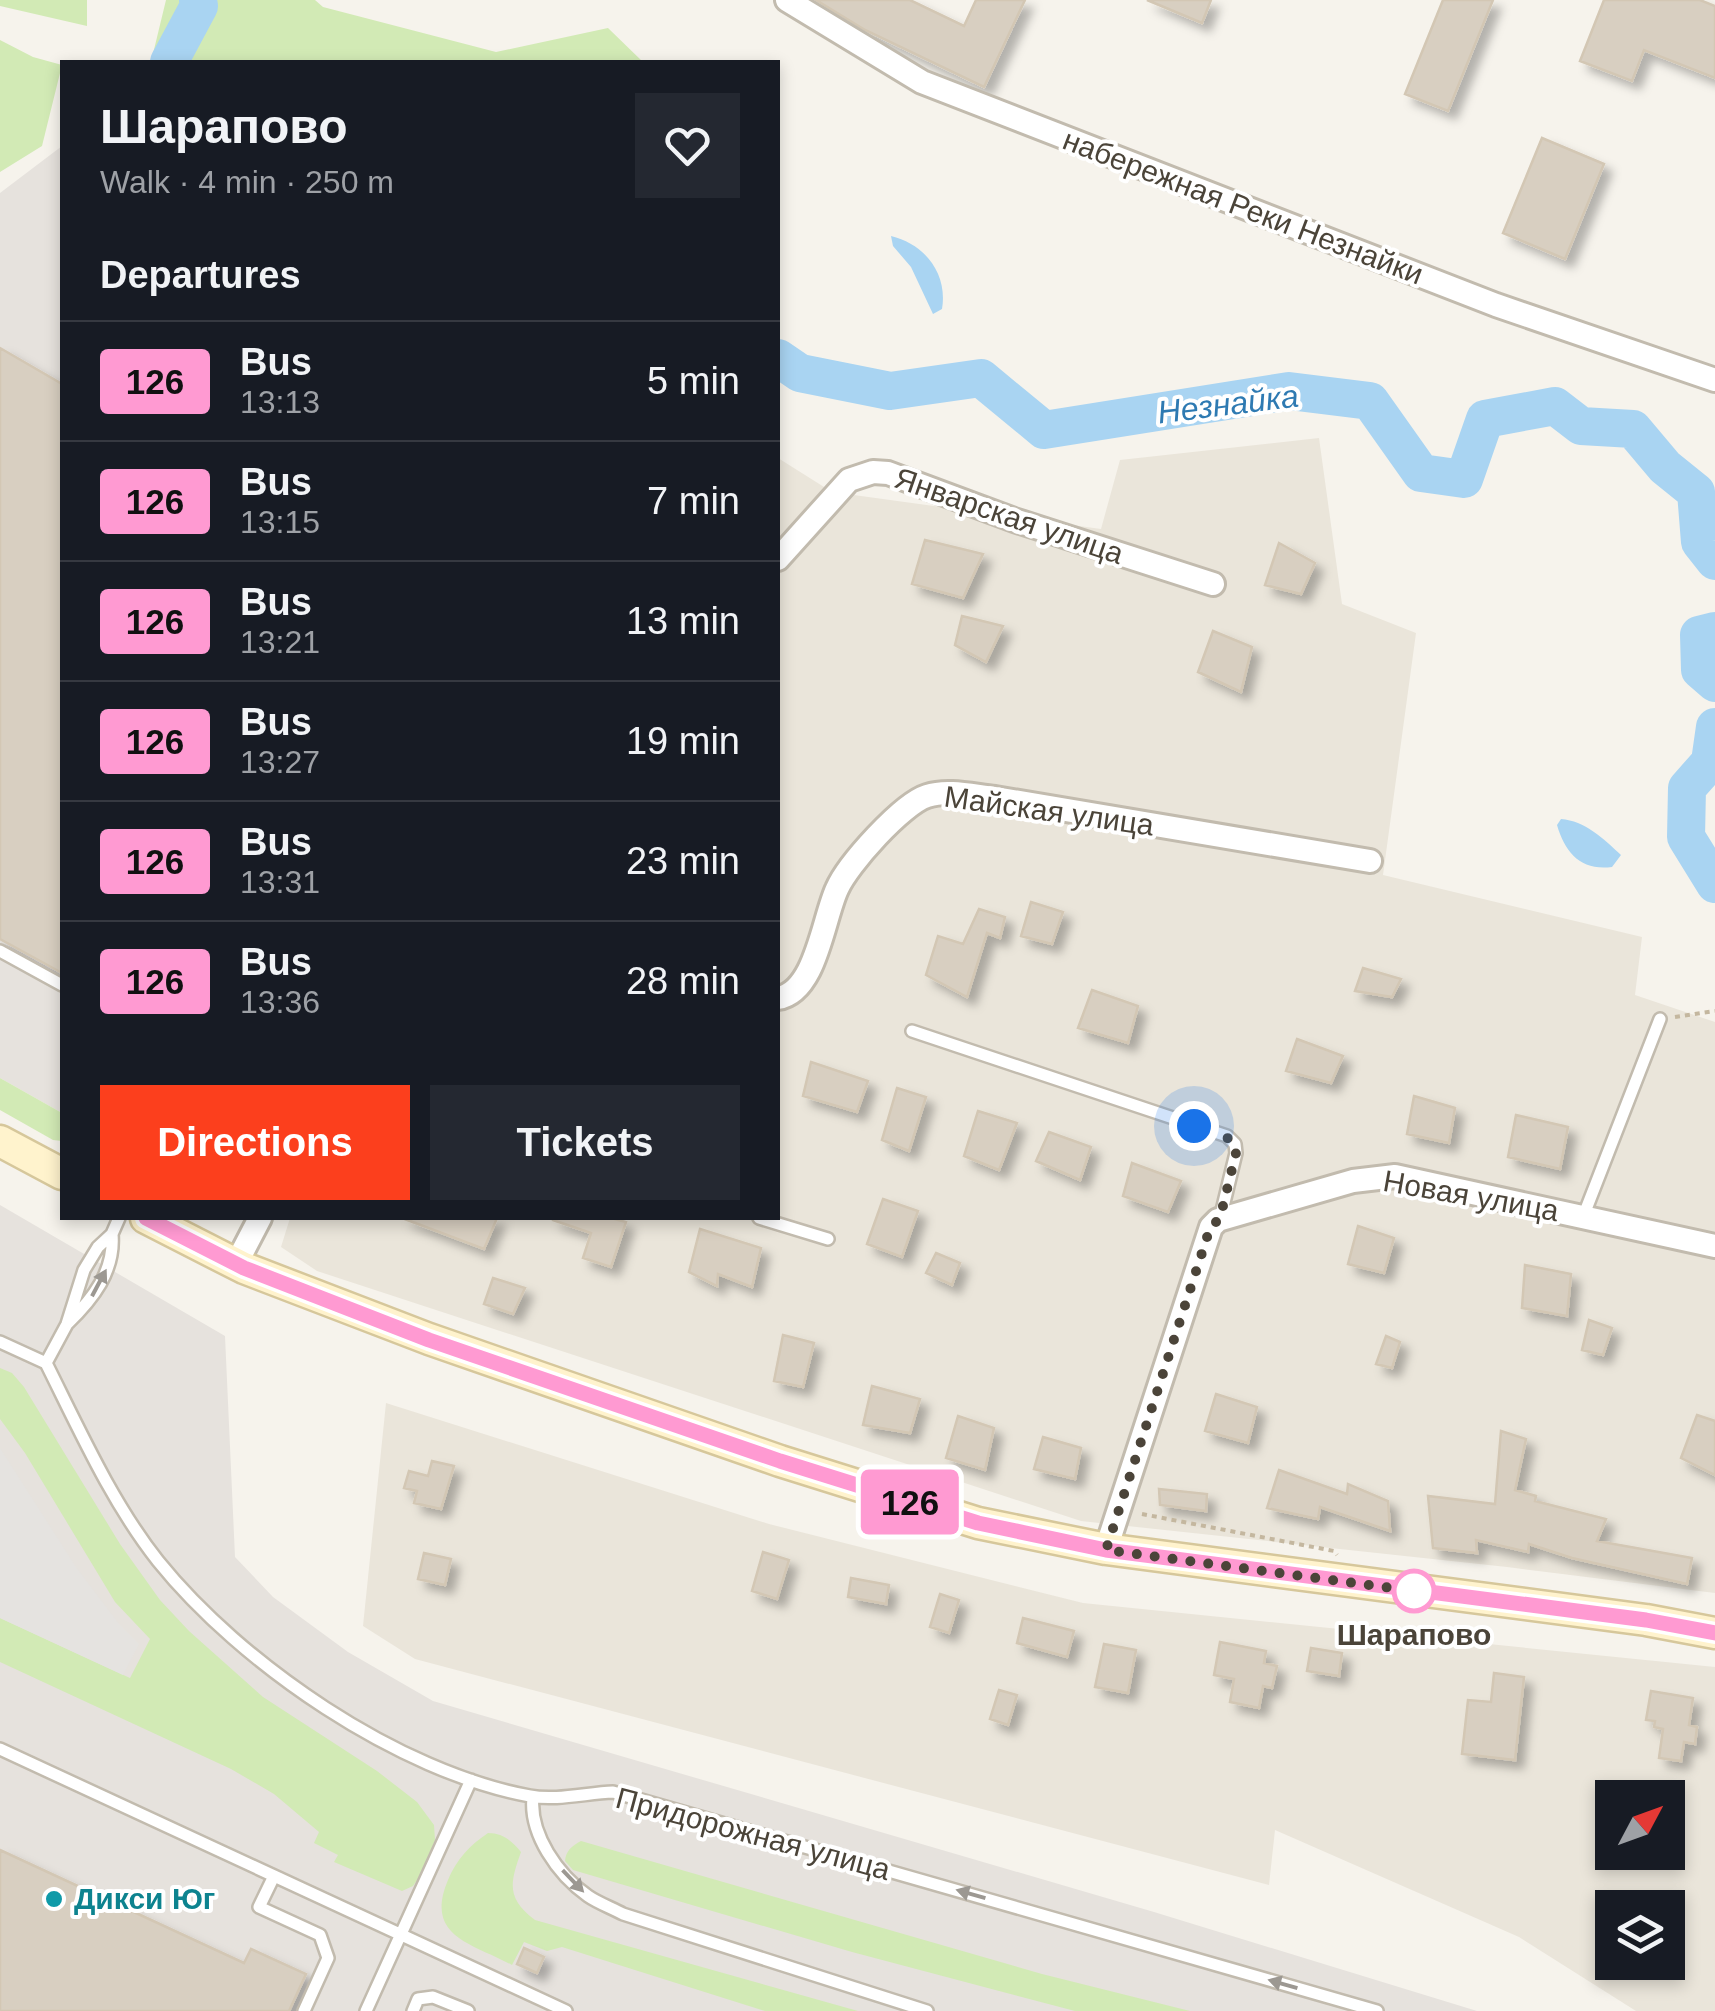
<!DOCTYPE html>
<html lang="en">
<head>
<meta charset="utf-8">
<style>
	body { margin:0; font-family:Helvetica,sans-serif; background:#242831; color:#f1f3f6; height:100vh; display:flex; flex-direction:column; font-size:38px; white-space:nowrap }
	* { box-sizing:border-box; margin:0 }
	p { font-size:32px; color:#9ea1a6 }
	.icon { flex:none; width:55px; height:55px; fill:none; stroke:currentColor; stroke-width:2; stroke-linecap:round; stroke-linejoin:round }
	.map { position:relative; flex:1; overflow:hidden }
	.side { position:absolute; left:60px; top:60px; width:720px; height:1160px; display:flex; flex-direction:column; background:#171b24; border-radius:0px; box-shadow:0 5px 15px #0003 }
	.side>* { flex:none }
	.badge { padding:0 20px; border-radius:8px; font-size:35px; line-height:65px }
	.needle { width:65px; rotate:49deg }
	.tools { position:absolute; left:1595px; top:1780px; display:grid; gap:20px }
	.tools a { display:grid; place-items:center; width:90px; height:90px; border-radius:0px; background:#171b24; box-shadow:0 5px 15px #0003; font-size:50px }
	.you { position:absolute; width:50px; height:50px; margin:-25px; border:8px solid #fff; border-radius:50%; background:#1a73e8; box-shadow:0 0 0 15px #1a73e833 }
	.map>.badge { position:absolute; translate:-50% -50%; box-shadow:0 0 0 5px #fff }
	h2 { padding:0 40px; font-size:38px; line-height:90px }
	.round { display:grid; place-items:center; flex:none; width:105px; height:105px; border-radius:0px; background:#242831 }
	.head { display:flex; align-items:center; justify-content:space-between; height:170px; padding:0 40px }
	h1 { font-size:48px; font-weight:600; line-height:75px }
	.button { display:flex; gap:20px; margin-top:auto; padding:20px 40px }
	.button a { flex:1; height:115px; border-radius:0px; background:#fc3f1d; color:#fff; font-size:40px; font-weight:600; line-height:115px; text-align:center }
	.button a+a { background:#242831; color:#f1f3f6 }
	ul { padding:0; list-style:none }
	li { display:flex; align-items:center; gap:30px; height:120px; padding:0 40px; border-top:2px solid #363941 }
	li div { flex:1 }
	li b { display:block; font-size:38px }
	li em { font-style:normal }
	li .badge { min-width:110px; font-weight:700; text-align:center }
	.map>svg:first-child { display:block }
</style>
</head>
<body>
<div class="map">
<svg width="1715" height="2011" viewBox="0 0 1715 2011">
	<defs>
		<filter id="shadow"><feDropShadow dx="8" dy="8" stdDeviation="5" flood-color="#0004"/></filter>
	</defs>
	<rect width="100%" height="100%" fill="#f6f3ec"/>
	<path fill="#eae5da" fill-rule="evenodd" d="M 1319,438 L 1342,604 L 1416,633 L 1383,875 L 1642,937 L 1635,995 L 1715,1022 L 1715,1593 L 1507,1567 L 1081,1521 L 317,1271 L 281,1247 L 290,1218 L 778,1218 L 778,458 L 832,492 L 1101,529 L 1120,460 Z
		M 386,1403 L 769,1524 L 1083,1603 L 1715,1667 L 1715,2011 L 1636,2011 L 1519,1937 L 1275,1830 L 1269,1885 L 415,1659 L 363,1626 ZM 1612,1798 L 1668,1798 L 1668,1852 L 1612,1852 ZM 1612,1908 L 1668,1908 L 1668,1962 L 1612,1962 Z"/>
	<path fill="#e6e2dd" d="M 62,146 L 62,1113 L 0,1078 L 0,193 Z
		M 0,1205 L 225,1336 L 235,1557 L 273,1597 L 348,1652 L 433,1701 L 1154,1912 L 1477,2011 L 0,2011 Z"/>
	<path fill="#d2eab5" d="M 0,0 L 87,0 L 87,26 L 0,6 Z
		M 166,0 L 315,0 L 323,7 L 496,52 L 608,28 L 643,62 L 151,62 Z
		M 0,40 L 33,57 L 62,65 L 42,146 L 0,172 Z
		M 0,1078 L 62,1113 L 62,1141 L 53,1140 L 0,1110 Z
		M 0,1368 L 12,1373 L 24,1387 L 120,1544 L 160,1600 L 189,1631 L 263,1697 L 377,1771 L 417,1802 L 434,1825 L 435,1840 L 422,1873 L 413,1886 L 402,1891 L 334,1862 L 338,1855 L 314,1843 L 319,1832 L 274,1794 L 231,1769 L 0,1662 L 0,1618 L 130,1678 L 150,1639 L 115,1602 L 25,1453 L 0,1419 Z
		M 488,1833 C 503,1833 512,1841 521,1852 C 510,1883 506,1898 535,1920 L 858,2011 L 765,2011 L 562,1947 L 547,1951 L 524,1942 L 512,1965 C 472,1943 424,1937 448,1880 C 456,1860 470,1845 488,1833 Z
		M 581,1841 L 1042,1974 L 1190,2011 L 1075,2011 L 852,1952 L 573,1870 L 565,1861 C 566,1850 572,1846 581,1841 Z"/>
	<path fill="#e5e3e0" d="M 0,1448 L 76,1567 L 119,1624 L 139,1644 L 123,1675 L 0,1618 Z"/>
	<path fill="#a9d4f2" d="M 891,236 C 925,244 948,274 942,309 L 933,314 L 911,267 L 893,246 Z
		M 1561,819 C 1585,821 1603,838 1621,855 L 1612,867 C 1581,871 1565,853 1557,825 Z"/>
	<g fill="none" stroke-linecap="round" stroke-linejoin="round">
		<path stroke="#a9d4f2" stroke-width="38" d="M 169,62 L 199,6 L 198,0
			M 778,358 L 800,373 L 890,391 L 981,378 L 1044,430 L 1289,391 L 1370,401 L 1421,473 L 1464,479 L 1485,419 L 1555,406 L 1581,426 L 1633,429 L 1665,467 L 1696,492 L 1700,542 L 1715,561
			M 1715,631 L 1699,635 L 1700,670 L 1715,683
			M 1715,727 L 1710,762 L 1687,788 L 1686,837 L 1715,884"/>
	</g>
	<path fill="#d8cfc1" stroke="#d3c7b4" stroke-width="2.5" filter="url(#shadow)" d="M 816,0 L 910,0 L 964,26 L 976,0 L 1025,0 L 984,87 L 865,30 Z
		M 1147,0 L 1211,0 L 1202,23 Z
		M 1443,0 L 1493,0 L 1448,111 L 1405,94 Z
		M 1604,0 L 1700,0 L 1715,6 L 1715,78 L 1644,50 L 1632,81 L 1580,61 Z
		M 1542,138 L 1604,164 L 1565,259 L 1503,233 Z
		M 0,348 L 62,384 L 62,973 L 0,939 Z
		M 925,540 L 983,554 L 963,598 L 912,584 Z
		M 1279,543 L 1315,563 L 1301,594 L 1265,585 Z
		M 962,616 L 1003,626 L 986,662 L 955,645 Z
		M 1213,631 L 1252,647 L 1241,692 L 1198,672 Z
		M 1031,902 L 1063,912 L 1052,944 L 1021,936 Z
		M 979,909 L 1005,917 L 1000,938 L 987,933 L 967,997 L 926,975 L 938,936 L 963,944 Z
		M 1363,968 L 1401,979 L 1392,997 L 1355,991 Z
		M 1092,990 L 1138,1006 L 1128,1043 L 1078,1028 Z
		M 1297,1039 L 1343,1056 L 1331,1083 L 1286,1071 Z
		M 811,1062 L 868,1081 L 857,1112 L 803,1096 Z
		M 897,1088 L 926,1097 L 909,1151 L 882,1140 Z
		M 1414,1096 L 1455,1108 L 1449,1143 L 1407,1134 Z
		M 978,1111 L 1017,1123 L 999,1170 L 964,1156 Z
		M 1516,1115 L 1568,1127 L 1560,1169 L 1508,1157 Z
		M 1049,1132 L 1091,1147 L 1080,1180 L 1036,1161 Z
		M 1132,1163 L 1181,1181 L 1168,1212 L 1123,1196 Z
		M 883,1199 L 918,1211 L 902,1257 L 867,1244 Z
		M 402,1218 L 497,1218 L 484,1249 Z
		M 553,1218 L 611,1218 L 626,1222 L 611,1267 L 583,1258 L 591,1233 L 553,1220 Z
		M 1358,1226 L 1394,1238 L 1384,1273 L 1348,1264 Z
		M 700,1229 L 761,1248 L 752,1287 L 718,1274 L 717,1286 L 689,1272 Z
		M 936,1253 L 960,1263 L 952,1285 L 926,1273 Z
		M 1525,1265 L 1571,1274 L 1567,1316 L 1522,1308 Z
		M 493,1278 L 525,1288 L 513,1314 L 484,1304 Z
		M 1589,1320 L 1612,1328 L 1603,1355 L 1582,1350 Z
		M 783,1335 L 814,1343 L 803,1387 L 774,1381 Z
		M 1386,1336 L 1400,1342 L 1392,1368 L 1376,1364 Z
		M 872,1386 L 920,1399 L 910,1433 L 863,1425 Z
		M 1216,1394 L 1257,1407 L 1248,1443 L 1205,1431 Z
		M 1697,1415 L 1715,1421 L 1715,1475 L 1681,1458 Z
		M 958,1416 L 994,1428 L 985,1470 L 946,1458 Z
		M 1501,1431 L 1526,1439 L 1515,1490 L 1536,1496 L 1535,1501 L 1606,1519 L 1597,1541 L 1692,1558 L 1687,1584 L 1572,1558 L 1529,1544 L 1528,1552 L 1476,1540 L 1477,1553 L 1433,1548 L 1428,1496 L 1495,1504 Z
		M 1043,1437 L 1081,1448 L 1075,1479 L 1034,1469 Z
		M 432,1461 L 454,1466 L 441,1509 L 414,1503 L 417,1491 L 404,1488 L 409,1471 L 428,1476 Z
		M 1279,1470 L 1347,1494 L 1348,1484 L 1388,1501 L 1390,1531 L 1320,1507 L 1318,1519 L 1267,1508 Z
		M 1159,1489 L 1207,1494 L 1206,1511 L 1160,1505 Z
		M 763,1552 L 789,1560 L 777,1599 L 752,1591 Z
		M 424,1553 L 451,1559 L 445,1585 L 418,1579 Z
		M 851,1578 L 889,1585 L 886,1604 L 848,1597 Z
		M 940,1594 L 959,1600 L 949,1633 L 930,1627 Z
		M 1023,1618 L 1074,1631 L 1067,1657 L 1017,1643 Z
		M 1220,1642 L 1266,1651 L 1264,1663 L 1277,1666 L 1272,1688 L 1263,1686 L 1259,1708 L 1230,1702 L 1234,1679 L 1214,1675 Z
		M 1104,1644 L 1136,1650 L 1128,1693 L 1095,1687 Z
		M 1311,1648 L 1342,1653 L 1339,1676 L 1307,1671 Z
		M 1494,1673 L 1524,1677 L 1515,1760 L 1462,1754 L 1468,1700 L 1491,1702 Z
		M 999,1690 L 1017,1695 L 1008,1725 L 990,1719 Z
		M 1651,1691 L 1693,1698 L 1689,1725 L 1697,1727 L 1695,1744 L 1684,1742 L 1681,1761 L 1659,1758 L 1663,1729 L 1654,1727 L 1655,1721 L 1646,1720 Z
		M 0,1850 L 244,1963 L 251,1949 L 306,1974 L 289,2011 L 0,2011 Z
		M 524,1948 L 544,1957 L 537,1973 L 517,1964 Z"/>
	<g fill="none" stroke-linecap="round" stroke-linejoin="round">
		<defs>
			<path id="lane" d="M 0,951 L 62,985
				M 912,1031 L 1227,1136 L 1235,1144 L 1236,1153 L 1220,1219
				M 1583,1217 L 1660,1019
				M 759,1218 L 828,1239
				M 67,1324 C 93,1299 115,1271 112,1234
				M 0,1342 L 46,1363
				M 46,1363 C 79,1429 112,1503 158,1561 C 241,1664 398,1772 530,1796 C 555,1801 587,1793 613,1792 L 1377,2011
				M 46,1363 L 67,1324 L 84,1270 L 98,1247 L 112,1234 L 119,1218
				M 0,1749 L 566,2011
				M 533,1797 C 529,1834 558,1875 588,1896 C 598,1903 612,1908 623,1914 L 927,2011
				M 274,1876 L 259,1907 L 320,1935 L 328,1958 L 304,2011
				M 366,2011 L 471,1780
				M 413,2011 L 418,1999 L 433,1997 L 468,2011"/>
			<path id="street" d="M 787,0 L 922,82 L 1496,305 L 1715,380
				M 778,559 L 849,480 L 873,472 L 888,473 L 1014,520 L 1213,584
				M 778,998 C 816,992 823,919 837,889 C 848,864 902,804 927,796 C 948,789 974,796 995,798 L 1370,861
				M 236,1264 L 260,1218
				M 1106,1549 L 1211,1227 L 1218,1220 L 1353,1181 L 1395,1176 L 1715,1246"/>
			<path id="secondary" d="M 0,1141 L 62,1174
				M 146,1218 L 244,1268 L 429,1339 L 780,1461 L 978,1523 L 1106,1549 L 1646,1620 L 1715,1633"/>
		</defs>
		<use href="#lane" stroke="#c2bbae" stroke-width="16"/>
		<use href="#street" stroke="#c2bbae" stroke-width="28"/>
		<use href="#secondary" stroke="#d6c79b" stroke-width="35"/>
		<path stroke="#c4b79f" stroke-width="4" stroke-dasharray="5 5" stroke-linecap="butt" d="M 1675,1017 L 1715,1011
			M 1142,1514 L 1334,1551 L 1337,1555"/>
		<use href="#lane" stroke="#fff" stroke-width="11"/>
		<use href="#street" stroke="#fff" stroke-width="22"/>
		<use href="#secondary" stroke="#fff3cd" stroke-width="30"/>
	</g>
	<defs><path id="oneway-solid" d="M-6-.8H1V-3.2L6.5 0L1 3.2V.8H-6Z" transform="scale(2.5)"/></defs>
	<g fill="#9c9892">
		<use href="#oneway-solid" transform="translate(99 1283) rotate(-62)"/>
		<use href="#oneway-solid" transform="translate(573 1881) rotate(46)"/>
		<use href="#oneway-solid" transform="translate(971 1894) rotate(-164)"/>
		<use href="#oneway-solid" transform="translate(1283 1984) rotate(-164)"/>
	</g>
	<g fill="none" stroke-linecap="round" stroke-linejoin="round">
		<defs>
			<path id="line" d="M 146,1218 L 244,1268 L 429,1340 L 780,1461 L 978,1523 L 1106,1550 L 1646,1620 L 1715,1633"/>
		</defs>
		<use href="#line" stroke="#fff" stroke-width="22"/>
		<use href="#line" stroke="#ff9ad2" stroke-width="15"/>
		<path stroke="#4b4439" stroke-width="10" stroke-dasharray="0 18" d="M 1194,1126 C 1212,1131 1233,1133 1236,1153 L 1220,1218 L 1210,1228 L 1106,1550 L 1414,1591"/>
	</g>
	<circle fill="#fff" stroke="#ff9ad2" stroke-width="5" cx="1414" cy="1591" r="20"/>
	<circle fill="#0f9aa8" stroke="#fff" stroke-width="4" cx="54" cy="1899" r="10"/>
	<g text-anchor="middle" stroke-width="8" stroke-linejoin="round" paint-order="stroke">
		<g font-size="30" fill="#4b4439" stroke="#fff">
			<text transform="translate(1243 207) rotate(21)" y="10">набережная Реки Незнайки</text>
			<text transform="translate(1009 516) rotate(19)" y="10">Январская улица</text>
			<text transform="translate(1049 811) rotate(8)" y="10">Майская улица</text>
			<text transform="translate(1471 1196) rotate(10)" y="10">Новая улица</text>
			<text transform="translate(753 1834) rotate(15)" y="10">Придорожная улица</text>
		</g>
		<g font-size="30" font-weight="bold" fill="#4b4439" stroke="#fff">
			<text x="1414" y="1645">Шарапово</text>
		</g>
		<g font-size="30" font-weight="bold" fill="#0d838f" stroke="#fff" text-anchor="start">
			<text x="74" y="1909">Дикси Юг</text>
		</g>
		<g font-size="32" font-style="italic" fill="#2e7ab2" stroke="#fff">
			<text transform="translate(1228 404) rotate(-7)" y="11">Незнайка</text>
		</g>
	</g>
</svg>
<div class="tools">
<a><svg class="needle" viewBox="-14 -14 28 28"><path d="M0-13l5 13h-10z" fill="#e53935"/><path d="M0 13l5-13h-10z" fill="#9ea1a6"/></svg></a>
<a><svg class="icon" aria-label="layers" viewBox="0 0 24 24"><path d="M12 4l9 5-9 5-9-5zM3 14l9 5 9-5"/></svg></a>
</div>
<div class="you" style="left:1194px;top:1126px"></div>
<b class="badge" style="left:910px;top:1502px;background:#ff9ad2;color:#111">126</b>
<section class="side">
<div class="head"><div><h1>Шарапово</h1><p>Walk · 4 min · 250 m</p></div><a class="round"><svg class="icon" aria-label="heart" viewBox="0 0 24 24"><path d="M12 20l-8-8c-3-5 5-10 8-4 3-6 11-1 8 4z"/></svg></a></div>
<h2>Departures</h2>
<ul>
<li><span class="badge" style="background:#ff9ad2;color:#111">126</span><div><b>Bus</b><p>13:13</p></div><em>5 min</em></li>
<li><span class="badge" style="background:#ff9ad2;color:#111">126</span><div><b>Bus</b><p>13:15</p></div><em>7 min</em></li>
<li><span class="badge" style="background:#ff9ad2;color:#111">126</span><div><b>Bus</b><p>13:21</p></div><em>13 min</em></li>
<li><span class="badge" style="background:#ff9ad2;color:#111">126</span><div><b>Bus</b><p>13:27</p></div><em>19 min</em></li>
<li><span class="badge" style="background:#ff9ad2;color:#111">126</span><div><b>Bus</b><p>13:31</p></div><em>23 min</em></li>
<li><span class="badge" style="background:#ff9ad2;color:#111">126</span><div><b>Bus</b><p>13:36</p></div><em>28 min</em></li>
</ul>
<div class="button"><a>Directions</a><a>Tickets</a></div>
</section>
</div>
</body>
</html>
